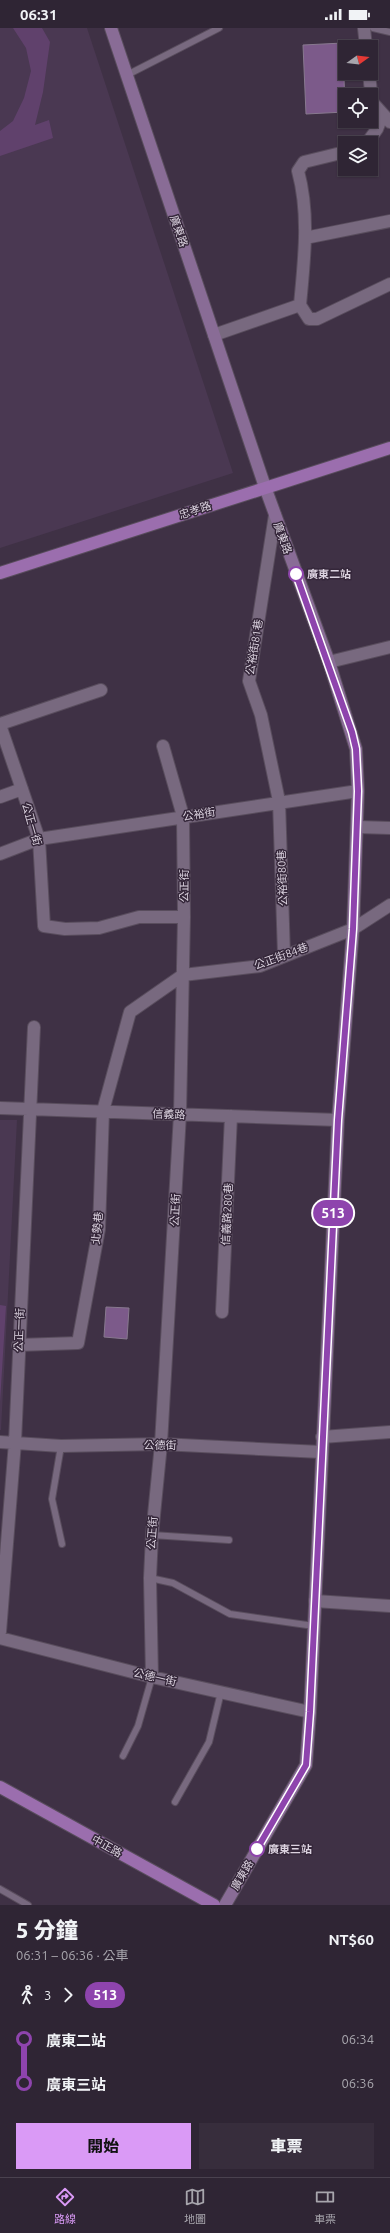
<!DOCTYPE html>
<html lang="zh-TW">
<head>
<meta charset="utf-8">
<style>
	body { margin:0; font-family:Ubuntu,"Noto Sans TC",sans-serif; background:#372d3c; color:#f1f3f6; height:100vh; display:flex; flex-direction:column; font-size:15px; white-space:nowrap }
	* { box-sizing:border-box; margin:0 }
	p { font-size:13px; color:#a7a5ac }
	.icon { flex:none; width:22px; height:22px; fill:none; stroke:currentColor; stroke-width:2; stroke-linecap:round; stroke-linejoin:round }
	.map { position:relative; height:1877px; overflow:hidden }
	.details { display:flex; flex-direction:column; background:#2f2534; flex:1 }
	.details>* { flex:none }
	.badge { padding:0 8px; border-radius:13px; font-size:14px; line-height:26px }
	.needle { width:26px; rotate:75deg }
	.fabs { position:absolute; left:338px; top:12px; display:grid; gap:8px }
	.fabs a { display:grid; place-items:center; width:40px; height:40px; border-radius:0px; background:#2f2534; box-shadow:0 1px 3px #0004,0 0 0 1px #4a424f; font-size:20px }
	.map>.badge { position:absolute; translate:-50% -50%; box-shadow:0 0 0 2px #fff }
	.legs { display:flex; align-items:center; gap:6px; height:44px; padding:0 16px; font-size:13px }
	.legs p { margin-inline-start:auto }
	.summary { display:flex; align-items:center; justify-content:space-between; height:68px; padding:0 16px }
	h1 { font-size:22px; font-weight:800; line-height:30px }
	.action { display:flex; gap:8px; margin-top:auto; padding:8px 16px }
	.action a { flex:1; height:46px; border-radius:0px; background:#da9af6; color:#111; font-size:16px; font-weight:800; line-height:46px; text-align:center }
	.action a+a { background:#372d3c; color:#f1f3f6 }
	ul { padding:0 16px; list-style:none }
	li { display:flex; align-items:center; gap:14px; height:44px; font-size:15px }
	li i { display:grid; place-items:center; width:6px; height:100%; margin:0 5px; background:currentColor }
	li i::after { content:''; width:10px; height:10px; margin:-5px; border:3px solid; border-radius:50%; background:#2f2534 }
	li p { margin-inline-start:auto }
	li:first-child i { background:linear-gradient(#0000 50%,currentColor 0) }
	li:last-child i { background:linear-gradient(currentColor 50%,#0000 0) }
	.status { display:flex; justify-content:space-between; align-items:center; height:28px; padding:0 20px; background:#2f2534; direction:ltr }
	.status svg { height:11px; fill:currentColor }
	.tabs { display:flex; justify-content:space-around; align-items:center; height:56px; border-top:1px solid #4a424f; background:#2f2534; font-size:11px; color:#a7a5ac }
	.tabs a { display:grid; justify-items:center; gap:2px }
	.tabs .on { color:#da9af6 }
	.map>svg:first-child { display:block }
</style>
</head>
<body>
<div class="status"><b>06:31</b><svg viewBox="0 0 49 12"><path d="M0 12V9h3v3zM5 12V6h3v6zM10 12V3h3v9zM15 12V0h3v12zM26 1h20v11H26zM47 4h2v5h-2z"/></svg></div>
<div class="map">
<svg width="390" height="1877" viewBox="0 0 390 1877">
	<rect width="100%" height="100%" fill="#3f3145"/>
	<path fill="#4a3852" d="M 0,0 L 87,0 L 233,445 L 0,520 Z
		M 0,1092 L 17,1092 L 1,1402 L 0,1402 Z"/>
	<path fill="#60416c" d="M 13,0 L 42,0 L 50,14 L 43,64 L 35,97 L 49,92 L 53,110 L 0,128 L 0,103 L 13,93 L 24,70 L 31,43 L 26,20 Z
		M 0,1277 L 6,1278 L 0,1374 Z"/>
	<path fill="#7c5a8a" stroke="#88798f" d="M 343,15 L 345,84 L 306,86 L 303,17 Z
		M 106,1279 L 129,1280 L 127,1311 L 104,1309 Z"/>
	<g fill="none" stroke-linecap="round" stroke-linejoin="round">
		<defs>
			<path id="lane" d="M 373,0 L 390,4
				M 127,47 L 219,0
				M 61,1418 L 52,1471 L 62,1516
				M 152,1507 L 229,1512
				M 150,1550 L 173,1555 L 230,1586 L 314,1598
				M 123,1728 L 138,1698 L 152,1649
				M 175,1774 L 209,1714 L 221,1664
				M 0,1861 L 28,1877"/>
			<path id="street" d="M 364,0 L 366,19
				M 369,45 L 372,74 L 390,94
				M 367,115 L 377,101 L 382,88
				M 305,210 L 390,193
				M 300,277 C 304,233 310,187 298,143 L 304,134 L 345,124
				M 300,277 L 309,291 L 317,291 L 390,256
				M 214,307 L 300,277
				M 275,487 L 249,653 L 261,687 L 279,773 L 284,927
				M 329,634 L 390,619
				M 0,696 L 101,662
				M 0,697 L 39,811 L 44,898 L 65,901 L 99,900 L 139,889 L 184,889
				M 0,769 L 22,761
				M 358,799 L 390,800
				M 0,826 L 39,811 L 358,763
				M 0,1080 L 338,1092
				M 222,1284 L 231,1088
				M 18,1317 L 78,1315 L 99,1201 L 103,1083 L 130,984 L 183,947 L 260,938 L 353,901 L 390,877
				M 322,1409 L 390,1404
				M 0,1414 L 61,1418 L 161,1416 L 321,1424
				M 315,1573 L 390,1578
				M 0,1604 L 15,1414 L 34,999
				M 0,1610 L 152,1649 L 310,1684
				M 152,1649 L 150,1550 L 152,1507 L 161,1416 L 180,1086 L 184,889 L 183,788 L 163,718"/>
			<path id="secondary" d="M 111,0 L 265,459 L 329,634 L 356,721 L 358,763 L 353,901 L 338,1092 L 310,1684 L 306,1737 L 225,1877"/>
			<path id="primary" d="M 0,545 L 390,420
				M 0,1759 L 214,1877"/>
		</defs>
		<use href="#lane" stroke="#594d5d" stroke-width="8"/>
		<use href="#street" stroke="#594d5d" stroke-width="14"/>
		<use href="#secondary" stroke="#594d5d" stroke-width="14"/>
		<use href="#primary" stroke="#594d5d" stroke-width="14"/>
		<use href="#lane" stroke="#78697f" stroke-width="6"/>
		<use href="#street" stroke="#78697f" stroke-width="12"/>
		<use href="#secondary" stroke="#896c96" stroke-width="12"/>
		<use href="#primary" stroke="#9b6eae" stroke-width="12"/>
	</g>
	<g fill="none" stroke-linecap="round" stroke-linejoin="round">
		<defs>
			<path id="line-1" d="M 257,1821 L 306,1737 L 310,1684 L 338,1092 L 353,901 L 358,763 L 356,721 L 352,704 L 296,546"/>
		</defs>
		<use href="#line-1" stroke="#fff" stroke-width="9"/>
		<use href="#line-1" stroke="#8e44ad" stroke-width="6"/>
	</g>
	<g fill="#fff" stroke="#8e44ad" stroke-width="2">
		<circle cx="296" cy="546" r="7"/>
		<circle cx="257" cy="1821" r="7"/>
	</g>
	<g text-anchor="middle" stroke-width="3" stroke-linejoin="round" paint-order="stroke">
		<g font-size="11" fill="#dbd2df" stroke="#35273a">
			<text transform="translate(179 203) rotate(71)" y="4">廣東路</text>
			<text transform="translate(195 482) rotate(-18)" y="4">忠孝路</text>
			<text transform="translate(283 510) rotate(70)" y="4">廣東路</text>
			<text transform="translate(254 619) rotate(-81)" y="4">公裕街81巷</text>
			<text transform="translate(199 786) rotate(-9)" y="4">公裕街</text>
			<text transform="translate(32 796) rotate(74)" y="4">公正一街</text>
			<text transform="translate(282 850) rotate(-92)" y="4">公裕街80巷</text>
			<text transform="translate(184 858) rotate(-90)" y="4">公正街</text>
			<text transform="translate(281 928) rotate(-20)" y="4">公正街84巷</text>
			<text transform="translate(169 1086) rotate(2)" y="4">信義路</text>
			<text transform="translate(175 1182) rotate(-87)" y="4">公正街</text>
			<text transform="translate(227 1186) rotate(-87)" y="4">信義路280巷</text>
			<text transform="translate(97 1200) rotate(-84)" y="4">北勢巷</text>
			<text transform="translate(19 1302) rotate(-88)" y="4">公正一街</text>
			<text transform="translate(160 1417) rotate(1)" y="4">公德街</text>
			<text transform="translate(152 1505) rotate(-86)" y="4">公正街</text>
			<text transform="translate(155 1649) rotate(13)" y="4">公德一街</text>
			<text transform="translate(107 1818) rotate(29)" y="4">中正路</text>
			<text transform="translate(242 1847) rotate(-60)" y="4">廣東路</text>
		</g>
		<g font-size="11" font-weight="bold" fill="#dbd2df" stroke="#35273a" text-anchor="start">
			<text x="307" y="550">廣東二站</text>
			<text x="268" y="1825">廣東三站</text>
		</g>
	</g>
</svg>
<div class="fabs">
<a><svg class="needle" viewBox="-14 -14 28 28"><path d="M0-13l5 13h-10z" fill="#e53935"/><path d="M0 13l5-13h-10z" fill="#a7a5ac"/></svg></a>
<a><svg class="icon" aria-label="locate" viewBox="0 0 24 24"><circle cx="12" cy="12" r="6"/><path d="M12 2v4M12 18v4M2 12h4M18 12h4"/></svg></a>
<a><svg class="icon" aria-label="layers" viewBox="0 0 24 24"><path d="M12 4l9 5-9 5-9-5zM3 14l9 5 9-5"/></svg></a>
</div>
<b class="badge" style="left:333px;top:1185px;background:#8e44ad;color:#fff">513</b>
</div>
<section class="details">
<div class="summary"><div><h1>5 分鐘</h1><p>06:31 – 06:36 · 公車</p></div><b>NT$60</b></div>
<div class="legs"><svg class="icon" aria-label="walk" viewBox="0 0 24 24"><circle cx="13" cy="4" r="2"/><path d="M13 8l-2 6 4 7M11 14l-3 7M7 12l3-4h3l4 4"/></svg>3<svg class="icon" aria-label="forward" viewBox="0 0 24 24"><path d="M9 5l7 7-7 7"/></svg><b class="badge" style="background:#8e44ad;color:#fff">513</b></div>
<ul>
<li><i style="color:#8e44ad"></i><b>廣東二站</b><p>06:34</p></li>
<li><i style="color:#8e44ad"></i><b>廣東三站</b><p>06:36</p></li>
</ul>
<div class="action"><a>開始</a><a>車票</a></div>
</section>
<nav class="tabs">
<a class="on"><svg class="icon" aria-label="directions" viewBox="0 0 24 24"><path d="M12 3l9 9-9 9-9-9zM9 14v-3h6M13 9l2 2-2 2"/></svg>路線</a>
<a><svg class="icon" aria-label="map" viewBox="0 0 24 24"><path d="M3 6l6-2 6 2 6-2v14l-6 2-6-2-6 2zM9 4v14M15 6v14"/></svg>地圖</a>
<a><svg class="icon" aria-label="tickets" viewBox="0 0 24 24"><path d="M3 7h18v10H3zM15 7v10"/></svg>車票</a>
</nav>
</body>
</html>
